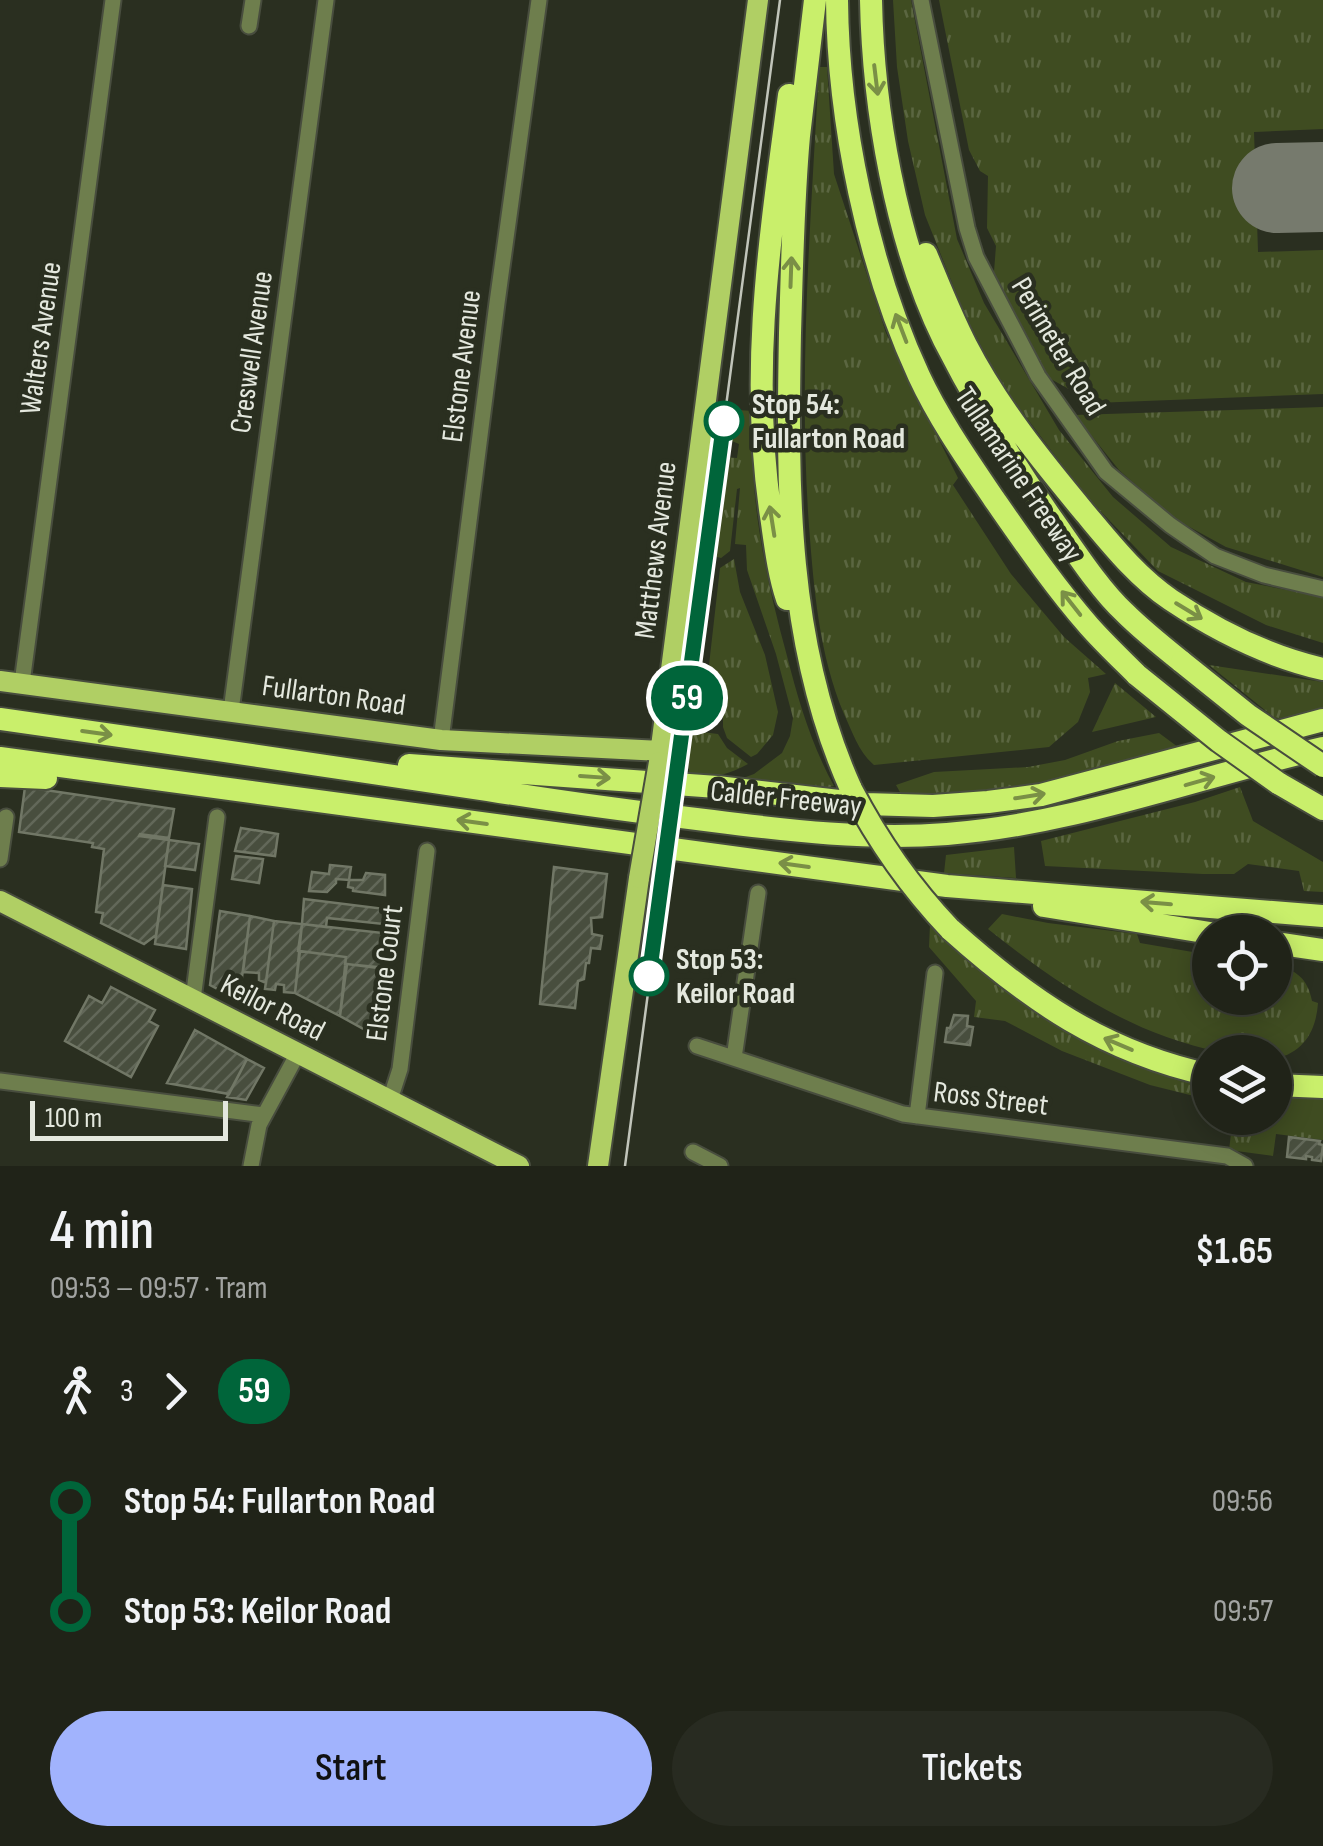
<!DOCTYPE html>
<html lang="en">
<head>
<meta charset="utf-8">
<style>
	body { margin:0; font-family:"Sofia Sans Condensed",sans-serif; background:#282b21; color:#f1f3f6; height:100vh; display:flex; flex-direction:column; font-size:38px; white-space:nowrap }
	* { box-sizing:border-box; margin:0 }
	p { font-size:32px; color:#a2a4a2 }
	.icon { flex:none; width:55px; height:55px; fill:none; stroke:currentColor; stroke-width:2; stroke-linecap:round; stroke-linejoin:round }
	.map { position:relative; height:1166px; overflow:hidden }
	.side { display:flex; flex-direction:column; background:#202318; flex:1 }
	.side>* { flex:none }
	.badge { padding:0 20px; border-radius:32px; font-size:35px; line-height:65px }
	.tools { position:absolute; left:1192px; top:915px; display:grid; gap:20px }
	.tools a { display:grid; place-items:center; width:100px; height:100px; border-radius:50%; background:#202318; box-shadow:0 5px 25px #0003,0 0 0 2px #3d4037; font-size:50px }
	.scale { position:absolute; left:30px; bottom:25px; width:198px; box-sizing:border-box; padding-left:10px; border:5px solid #e4e8de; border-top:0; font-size:28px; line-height:35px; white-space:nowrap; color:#e4e8de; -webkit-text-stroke:8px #2a2f20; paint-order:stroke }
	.map>.badge { position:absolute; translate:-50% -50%; box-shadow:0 0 0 5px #fff }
	.legs { display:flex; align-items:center; gap:15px; height:110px; padding:0 50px; font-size:32px }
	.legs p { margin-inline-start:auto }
	.summary { display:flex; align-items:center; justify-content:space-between; height:170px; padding:0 50px }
	h1 { font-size:55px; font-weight:600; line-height:75px }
	.action { display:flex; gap:20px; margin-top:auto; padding:20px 50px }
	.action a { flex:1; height:115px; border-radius:60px; background:#a1b3fd; color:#111; font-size:40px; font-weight:600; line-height:115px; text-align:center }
	.action a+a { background:#282b21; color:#f1f3f6 }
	ul { padding:0 50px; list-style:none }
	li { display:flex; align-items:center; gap:35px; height:110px; font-size:38px }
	li i { display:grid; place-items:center; width:15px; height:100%; margin:0 12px; background:currentColor }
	li i::after { content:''; width:25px; height:25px; margin:-12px; border:8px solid; border-radius:50%; background:#202318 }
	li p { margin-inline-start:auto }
	li:first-child i { background:linear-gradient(#0000 50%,currentColor 0) }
	li:last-child i { background:linear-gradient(currentColor 50%,#0000 0) }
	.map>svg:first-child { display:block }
</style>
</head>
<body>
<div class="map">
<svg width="1323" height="1166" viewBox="0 0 1323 1166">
	<defs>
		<pattern id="grass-tufts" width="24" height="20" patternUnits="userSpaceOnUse" patternTransform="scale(2.5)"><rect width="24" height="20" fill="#3f4c21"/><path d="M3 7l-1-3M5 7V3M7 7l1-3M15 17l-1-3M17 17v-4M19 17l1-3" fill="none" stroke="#5b6641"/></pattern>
		<pattern id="building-hatch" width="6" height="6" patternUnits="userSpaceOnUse" patternTransform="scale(2.5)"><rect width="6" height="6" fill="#484e3e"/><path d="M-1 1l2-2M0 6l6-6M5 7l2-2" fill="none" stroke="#626859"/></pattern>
	</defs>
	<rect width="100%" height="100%" fill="#2a2f20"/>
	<path fill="url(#grass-tufts)" d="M 893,0 L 911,0 L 957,239 L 984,303 L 1059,430 L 1113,497 L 1171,547 L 1246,582 L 1323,597 L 1323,643 L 1266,625 L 1158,571 L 1083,493 L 1000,382 L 965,315 L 925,215 L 908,141 L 897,67 Z
		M 939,0 L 1323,0 L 1323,129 L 1254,132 L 1258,252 L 1323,250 L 1323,394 L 1094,403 L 1049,378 L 994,272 L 996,246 L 987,228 L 988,176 L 980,171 L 969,150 Z
		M 819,67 L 827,67 L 834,174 L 886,333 L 958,478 L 953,485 L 1011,574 L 1064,637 L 1106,674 L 1088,678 L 1090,692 L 1078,722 L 1049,747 L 874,765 C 858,751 853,733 844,714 C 819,654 814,590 809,526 C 798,373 811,220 819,67 Z
		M 1323,407 L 1323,577 L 1226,547 L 1175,519 L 1119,470 L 1075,415 Z
		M 737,410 L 753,411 C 748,494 765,576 787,656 C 798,700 812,746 834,786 L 826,788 L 727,784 L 754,774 L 782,753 L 790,736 L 793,718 L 776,654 L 747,570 L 746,545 L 735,544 L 740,488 L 737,489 L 730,551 L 721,558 L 713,556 L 724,457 L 737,458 L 739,444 L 732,441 Z
		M 734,559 L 740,592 L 765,655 L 778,712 L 773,735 L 757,754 L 751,757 L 727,738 L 723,727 L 723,699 L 708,674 L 720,568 Z
		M 1209,665 L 1323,682 L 1323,709 L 1276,719 Z
		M 1115,683 L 1156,717 L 1092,732 Z
		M 693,731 L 718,734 L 727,748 L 748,764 C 727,775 712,779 688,778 L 689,769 L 687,768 Z
		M 1159,733 L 1182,750 L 1066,785 L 905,801 L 896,785 L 934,772 L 1028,767 L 1065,760 L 1118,741 Z
		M 1240,787 L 1253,821 L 1323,862 L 1323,892 L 1304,891 L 1299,871 L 1248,864 L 1234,874 L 1203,874 L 1045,866 L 1041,841 L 1195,802 Z
		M 1014,847 L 1016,878 L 944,873 L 946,855 Z
		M 1002,914 L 1048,923 L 1137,934 L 1140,943 L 1210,955 L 1210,998 L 1275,998 L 1275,966 C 1296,969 1308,979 1312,1001 L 1318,1003 C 1316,1031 1304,1052 1275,1059 L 1275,1052 C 1257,1052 1238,1055 1220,1052 C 1131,1034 1058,985 988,929 Z
		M 930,925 C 984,979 1043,1024 1114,1054 C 1144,1067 1178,1075 1210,1084 L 1210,1100 L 1150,1085 L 1062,1051 L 1005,1021 L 974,1017 L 976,1001 L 929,947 Z
		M 1275,1094 L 1323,1099 L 1323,1140 L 1276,1134 L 1273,1156 L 1229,1150 L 1233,1118 L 1275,1118 Z"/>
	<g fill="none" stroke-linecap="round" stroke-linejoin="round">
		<path stroke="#767a6d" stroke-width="90" d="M 1277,188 L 1323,187"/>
	</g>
	<path fill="url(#building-hatch)" stroke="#717766" stroke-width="2.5" d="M 705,691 L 714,693 L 711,716 L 701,715 Z
		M 25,787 L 174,809 L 169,838 L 140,834 L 139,836 L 169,840 L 156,935 L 144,944 L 101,923 L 103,913 L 96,912 L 104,849 L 92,847 L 93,843 L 19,832 Z
		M 241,828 L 278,834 L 275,856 L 235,851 Z
		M 169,840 L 199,844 L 195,870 L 165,866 Z
		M 236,856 L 263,859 L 259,883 L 232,879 Z
		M 330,865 L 351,867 L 349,880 L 336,879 L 336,883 L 327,892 L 309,891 L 312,872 L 329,874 Z
		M 554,867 L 607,874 L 602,917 L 591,918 L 592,934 L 602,936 L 600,949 L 591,948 L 589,963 L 586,963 L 584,979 L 578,981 L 575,1008 L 540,1004 Z
		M 366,873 L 385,875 L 385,895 L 353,891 L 353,888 L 348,887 L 349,880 L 363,880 Z
		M 163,885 L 192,889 L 186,949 L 155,944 Z
		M 304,899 L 385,909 L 383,924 L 327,918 L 326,927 L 302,924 Z
		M 220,911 L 250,916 L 239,1000 L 210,985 Z
		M 250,916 L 274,921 L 266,983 L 259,980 L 259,973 L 243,972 Z
		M 274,921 L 302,924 L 295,993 L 284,992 L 284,985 L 276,984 L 275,990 L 265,989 Z
		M 302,924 L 392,934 L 388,968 L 345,964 L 346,957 L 298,951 Z
		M 300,951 L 346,957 L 340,1016 L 295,993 Z
		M 347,964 L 386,969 L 378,1037 L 340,1016 Z
		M 111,987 L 155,1010 L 149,1021 L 158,1026 L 131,1077 L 65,1041 L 89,996 L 102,1003 Z
		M 954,1015 L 968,1016 L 967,1026 L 973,1027 L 970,1045 L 945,1042 L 947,1028 L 950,1028 Z
		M 195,1030 L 247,1059 L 229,1094 L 167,1083 Z
		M 247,1059 L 264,1068 L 246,1100 L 227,1097 Z
		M 1289,1137 L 1320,1141 L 1319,1144 L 1323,1145 L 1321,1161 L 1312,1160 L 1312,1157 L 1306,1156 L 1306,1159 L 1287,1157 Z"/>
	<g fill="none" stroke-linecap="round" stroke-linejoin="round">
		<defs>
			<path id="minor" d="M 921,0 L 967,228 L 976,257 L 1038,376 L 1106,472 L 1170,525 L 1215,556 L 1264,575 L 1323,589
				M 249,26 L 253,0
				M 22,683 L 113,0
				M 231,711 L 326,0
				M 441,740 L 497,303 L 539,0
				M 0,859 L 6,817
				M 193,999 L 217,817
				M 697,1046 L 903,1114 L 1227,1156 L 1245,1166
				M 734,1058 L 758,893
				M 0,1081 L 264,1115
				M 390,1100 L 400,1069 L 427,851
				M 917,1116 L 935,973
				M 693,1152 L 720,1166
				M 251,1166 L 259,1125 L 298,1053"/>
			<path id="major" d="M 0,681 L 441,740 L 661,751
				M 659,762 L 758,0
				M 0,901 L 519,1166
				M 598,1166 L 639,878"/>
			<path id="highway" d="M 815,0 C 810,45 804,91 799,136 C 793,202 792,268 790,333 C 787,488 786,645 851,789
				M 837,0 C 838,121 868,266 919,376 C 939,419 967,459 994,499 C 1024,542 1054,586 1089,626 C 1104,643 1121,659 1137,675
				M 871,0 C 873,108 896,242 944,340 C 975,401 1011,460 1050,516 C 1071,545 1098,588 1124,612 C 1142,630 1162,646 1182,662
				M 926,254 C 939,285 951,316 966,345 C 998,407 1041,460 1085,513 C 1111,544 1137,577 1171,600 C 1216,630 1270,657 1323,669
				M 787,599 C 778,572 775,543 771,516 C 749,371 770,238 789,95
				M 0,719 C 163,742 325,765 488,790 C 562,802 637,812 713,821 C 791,831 868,840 947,834 C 1076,824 1197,777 1323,748
				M 0,758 L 947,886 L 1323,916
				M 409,765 L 717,787 L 865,804 L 933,806 L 988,802 L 1041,795 L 1323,720
				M 0,776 L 46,778
				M 1278,783 L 1323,809
				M 1044,906 L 1210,933
				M 950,929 C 1029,1000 1104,1052 1210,1075
				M 1275,943 L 1323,950
				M 1275,1085 L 1323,1087"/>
		</defs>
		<use href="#minor" stroke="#484d3e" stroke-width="19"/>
		<use href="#major" stroke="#484d3e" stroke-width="24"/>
		<use href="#highway" stroke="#484d3e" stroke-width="26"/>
		<use href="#minor" stroke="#6e7e4d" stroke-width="15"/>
		<use href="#major" stroke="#b0cf64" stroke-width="20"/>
		<use href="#highway" stroke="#c9ef6b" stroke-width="22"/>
		<path stroke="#c1c5ba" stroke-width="2.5" d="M 625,1166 L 780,0"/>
		<defs>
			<path id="major-bridge" d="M 639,878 L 659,762"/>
			<path id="highway-bridge" d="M 1182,662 L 1248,715 L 1323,766
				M 1137,675 L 1219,741 L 1278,783
				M 851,789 C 878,841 910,887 950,929"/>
		</defs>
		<use href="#major-bridge" stroke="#484d3e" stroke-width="24" stroke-linecap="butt"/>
		<use href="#highway-bridge" stroke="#484d3e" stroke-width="26" stroke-linecap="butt"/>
		<use href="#major-bridge" stroke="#b0cf64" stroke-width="20"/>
		<use href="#highway-bridge" stroke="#c9ef6b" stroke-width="22"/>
	</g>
	<defs><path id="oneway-shaft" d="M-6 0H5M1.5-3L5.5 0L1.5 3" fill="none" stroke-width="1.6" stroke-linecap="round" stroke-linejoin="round" transform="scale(2.5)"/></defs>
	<g stroke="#7a8f46">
		<use href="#oneway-shaft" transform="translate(876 80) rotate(83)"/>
		<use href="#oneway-shaft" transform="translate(791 272) rotate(-88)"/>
		<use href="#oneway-shaft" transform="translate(901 328) rotate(-111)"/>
		<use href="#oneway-shaft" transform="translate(772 521) rotate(-99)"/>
		<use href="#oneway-shaft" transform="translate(1071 603) rotate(-128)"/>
		<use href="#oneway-shaft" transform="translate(1189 611) rotate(31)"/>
		<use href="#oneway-shaft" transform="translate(97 733) rotate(8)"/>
		<use href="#oneway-shaft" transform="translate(595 777) rotate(4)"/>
		<use href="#oneway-shaft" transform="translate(1200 781) rotate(-16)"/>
		<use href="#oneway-shaft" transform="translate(1030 796) rotate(-9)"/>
		<use href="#oneway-shaft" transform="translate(472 822) rotate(-172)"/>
		<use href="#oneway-shaft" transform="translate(794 865) rotate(-172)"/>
		<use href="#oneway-shaft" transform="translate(1156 903) rotate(-175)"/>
		<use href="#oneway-shaft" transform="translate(1118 1044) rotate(-157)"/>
	</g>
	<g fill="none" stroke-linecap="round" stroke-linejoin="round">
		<defs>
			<path id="line-1" d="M 649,976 L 724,421"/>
		</defs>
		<use href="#line-1" stroke="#fff" stroke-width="22"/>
		<use href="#line-1" stroke="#00653a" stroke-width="15"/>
	</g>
	<g fill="#fff" stroke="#00653a" stroke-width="5">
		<circle cx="724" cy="421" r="18"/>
		<circle cx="649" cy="976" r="18"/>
	</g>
	<g text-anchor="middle" stroke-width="9" stroke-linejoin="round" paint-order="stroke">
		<g font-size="30" fill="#e4e8de" stroke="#2a2f20">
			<text transform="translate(40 338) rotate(-82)" y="10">Walters Avenue</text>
			<text transform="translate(1059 346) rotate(59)" y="10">Perimeter Road</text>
			<text transform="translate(251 352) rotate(-82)" y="10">Creswell Avenue</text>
			<text transform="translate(461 366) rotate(-83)" y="10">Elstone Avenue</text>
			<text transform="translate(1019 474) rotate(56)" y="10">Tullamarine Freeway</text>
			<text transform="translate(655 550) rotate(-83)" y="10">Matthews Avenue</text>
			<text transform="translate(334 695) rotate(8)" y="10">Fullarton Road</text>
			<text transform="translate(786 798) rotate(6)" y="10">Calder Freeway</text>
			<text transform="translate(384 973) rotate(-83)" y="10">Elstone Court</text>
			<text transform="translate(273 1007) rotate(27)" y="10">Keilor Road</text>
			<text transform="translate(991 1098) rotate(7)" y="10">Ross Street</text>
		</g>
		<g font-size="30" font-weight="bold" fill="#e4e8de" stroke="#2a2f20" text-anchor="start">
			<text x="752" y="414">Stop 54:<tspan x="752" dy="34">Fullarton Road</tspan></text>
			<text x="676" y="969">Stop 53:<tspan x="676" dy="34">Keilor Road</tspan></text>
		</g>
	</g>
</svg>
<div class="tools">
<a><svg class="icon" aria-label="locate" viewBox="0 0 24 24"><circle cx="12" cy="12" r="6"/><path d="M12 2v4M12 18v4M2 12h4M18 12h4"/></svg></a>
<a><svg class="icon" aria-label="layers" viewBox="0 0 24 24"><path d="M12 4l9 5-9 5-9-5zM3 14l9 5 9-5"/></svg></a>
</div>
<div class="scale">100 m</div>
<b class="badge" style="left:687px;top:698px;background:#00653a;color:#fff">59</b>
</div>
<section class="side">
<div class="summary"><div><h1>4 min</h1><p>09:53 – 09:57 · Tram</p></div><b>$1.65</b></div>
<div class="legs"><svg class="icon" aria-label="walk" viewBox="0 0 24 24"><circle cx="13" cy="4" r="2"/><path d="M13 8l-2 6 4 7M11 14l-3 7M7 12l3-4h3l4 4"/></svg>3<svg class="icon" aria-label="forward" viewBox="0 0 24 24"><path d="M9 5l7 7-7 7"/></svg><b class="badge" style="background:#00653a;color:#fff">59</b></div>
<ul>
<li><i style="color:#00653a"></i><b>Stop 54: Fullarton Road</b><p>09:56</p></li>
<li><i style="color:#00653a"></i><b>Stop 53: Keilor Road</b><p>09:57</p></li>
</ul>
<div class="action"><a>Start</a><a>Tickets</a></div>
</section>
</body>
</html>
